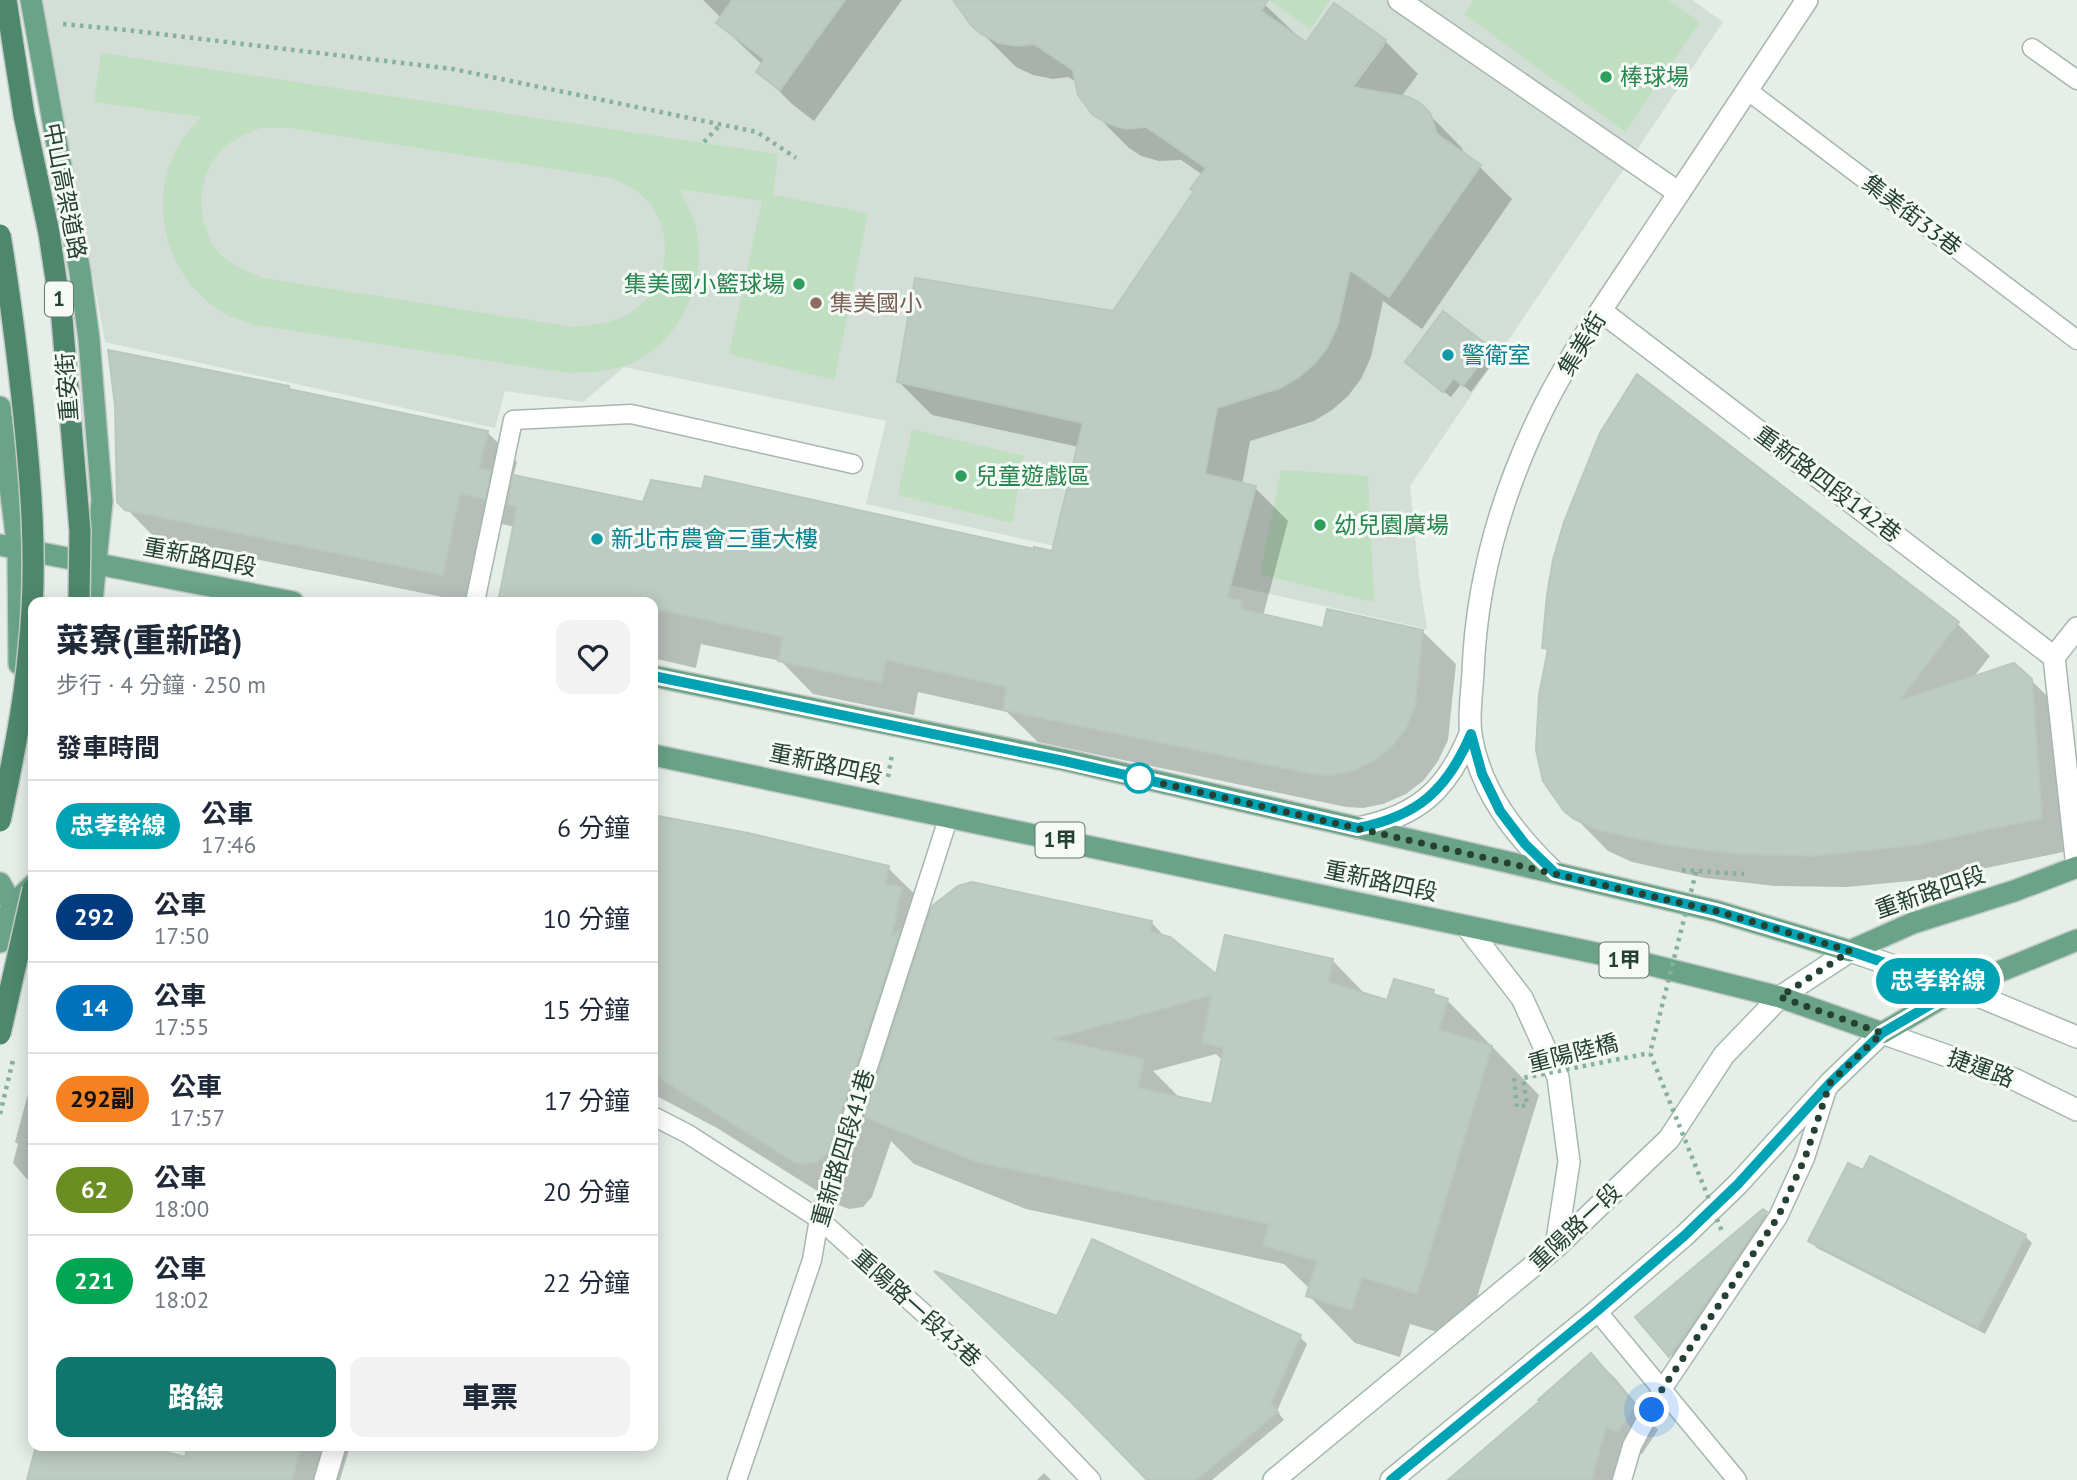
<!DOCTYPE html>
<html lang="zh-TW">
<head>
<meta charset="utf-8">
<style>
	body { margin:0; font-family:"PT Sans","Noto Sans TC",sans-serif; background:#f2f2f3; color:#1f2937; height:100vh; display:flex; flex-direction:column; font-size:26px; white-space:nowrap }
	* { box-sizing:border-box; margin:0 }
	p { font-size:23px; color:#747a83 }
	.icon { flex:none; width:38px; height:38px; fill:none; stroke:currentColor; stroke-width:2; stroke-linecap:round; stroke-linejoin:round }
	.map { position:relative; flex:1; overflow:hidden }
	.drawer { position:absolute; left:28px; top:597px; width:630px; height:854px; display:flex; flex-direction:column; background:#fff; border-radius:14px; box-shadow:0 4px 18px #0003 }
	.drawer>* { flex:none }
	.badge { padding:0 14px; border-radius:23px; font-size:24px; line-height:46px }
	.you { position:absolute; width:35px; height:35px; margin:-18px; border:5px solid #fff; border-radius:50%; background:#1a73e8; box-shadow:0 0 0 10px #1a73e833 }
	.map>.badge { position:absolute; translate:-50% -50%; box-shadow:0 0 0 4px #fff }
	h2 { padding:0 28px; font-size:26px; line-height:63px }
	.round { display:grid; place-items:center; flex:none; width:74px; height:74px; border-radius:14px; background:#f2f2f3 }
	.head { display:flex; align-items:center; justify-content:space-between; height:119px; padding:0 28px }
	h1 { font-size:33px; font-weight:800; line-height:52px }
	.button { display:flex; gap:14px; margin-top:auto; padding:14px 28px }
	.button a { flex:1; height:80px; border-radius:14px; background:#0f766e; color:#fff; font-size:28px; font-weight:800; line-height:80px; text-align:center }
	.button a+a { background:#f2f2f3; color:#1f2937 }
	ul { padding:0; list-style:none }
	li { display:flex; align-items:center; gap:21px; height:91px; padding:0 28px; border-top:2px solid #e0e1e3 }
	li div { flex:1 }
	li b { display:block; font-size:26px }
	li em { font-style:normal }
	li .badge { min-width:77px; font-weight:700; text-align:center }
	.map>svg:first-child { display:block }
</style>
</head>
<body>
<div class="map">
<svg width="2077" height="1480" viewBox="0 0 2077 1480">
	<rect width="100%" height="100%" fill="#e5eee8"/>
	<path fill="#d3ded7" d="M 43,0 L 1692,0 L 1723,22 L 1410,486 L 1419,577 L 1427,629 L 866,504 L 886,421 L 624,367 L 583,402 L 505,391 L 495,428 L 105,342 L 70,150 L 48,43 Z"/>
	<path fill="#bfdfc0" fill-rule="evenodd" d="M 1269,0 L 1330,0 L 1310,29 Z
		M 1474,0 L 1668,0 L 1700,22 L 1625,132 L 1464,14 Z
		M 101,53 L 778,154 L 773,195 L 868,213 L 834,380 L 729,354 L 762,201 L 680,189 C 686,205 696,220 698,238 C 705,288 678,342 632,363 C 611,372 590,372 568,373 L 256,325 C 246,321 235,319 226,314 C 167,282 146,205 178,146 C 184,136 193,126 201,117 L 94,102 ZM 261,128 L 289,128 L 612,178 C 626,185 641,192 651,205 C 677,242 666,295 625,316 C 609,324 590,325 573,327 L 263,278 C 246,271 229,265 217,250 C 193,220 197,169 227,145 C 237,137 249,132 261,128 Z
		M 912,429 L 1024,456 L 1012,523 L 898,495 Z
		M 1281,470 L 1368,476 L 1374,602 L 1260,574 Z"/>
	<path fill="#0003" fill-rule="evenodd" d="M 703,0 L 902,0 L 814,121 L 792,104 L 759,71 L 763,65 L 718,23 L 721,18 Z
		M 957,0 L 1260,0 L 1306,44 L 1385,41 L 1418,74 L 1401,97 L 1419,104 L 1462,148 L 1465,156 L 1479,166 L 1512,199 L 1422,329 L 1383,301 L 1371,357 L 1361,379 L 1348,396 L 1332,410 L 1314,421 L 1250,441 L 1242,485 L 1255,488 L 1288,521 L 1263,616 L 1325,630 L 1422,631 L 1456,664 L 1448,740 L 1438,761 L 1424,780 L 1406,794 L 1383,804 L 1363,808 L 1346,807 L 1038,742 L 1007,712 L 918,692 L 914,715 L 813,694 L 781,661 L 701,644 L 696,668 L 653,658 L 653,602 L 504,602 L 515,527 L 489,521 L 467,602 L 156,539 L 119,501 L 288,388 L 292,392 L 487,432 L 517,462 L 513,477 L 644,504 L 1054,553 L 1079,447 L 932,415 L 899,382 L 1114,313 L 1195,192 L 1203,175 L 1181,160 L 1159,161 L 1141,156 L 1129,148 L 1095,114 L 1078,83 L 1068,77 L 1053,79 L 1033,75 L 1016,67 L 982,33 ZM 1380,44 L 1385,44 L 1347,95 L 1344,93 Z
		M 1443,314 L 1497,357 L 1471,392 L 1461,384 L 1451,397 L 1414,369 Z
		M 1637,377 L 1958,624 L 1990,656 L 1973,678 L 2031,680 L 2063,712 L 2073,850 L 1948,876 L 1910,881 L 1847,887 L 1775,886 L 1705,878 L 1632,862 L 1608,851 L 1555,797 L 1549,652 L 1544,647 Z
		M 653,817 L 888,868 L 932,911 L 1151,922 L 1166,938 L 1218,977 L 1332,960 L 1367,996 L 1388,1002 L 1433,992 L 1439,998 L 1447,1000 L 1539,1095 L 1464,1340 L 1410,1324 L 1400,1357 L 1355,1343 L 1308,1295 L 1310,1289 L 1284,1264 L 1026,1209 L 914,1164 L 891,1141 L 872,1197 L 863,1207 L 849,1209 L 841,1206 L 717,1128 L 653,1094 ZM 1216,1054 L 1223,1061 L 1214,1106 L 1181,1099 L 1153,1071 Z
		M 33,1075 L 33,1186 L 13,1163 L 18,1144 L 15,1142 Z
		M 1763,1211 L 1773,1221 L 1677,1362 L 1638,1317 Z
		M 2025,1236 L 2032,1243 L 1985,1334 L 1817,1248 L 1810,1241 Z
		M 1058,1318 L 1300,1337 L 1307,1344 L 1277,1411 L 1284,1420 L 1212,1480 L 1149,1480 Z
		M 1591,1355 L 1615,1378 L 1658,1430 L 1642,1454 L 1630,1449 L 1621,1480 L 1451,1480 L 1542,1401 Z
		M 38,1446 L 148,1446 L 146,1453 L 186,1459 L 190,1446 L 350,1446 L 340,1480 L 29,1480 Z
		M 1044,1473 L 1051,1480 L 1037,1480 Z"/>
	<path fill="#bdccc3" stroke="#b8c8bd" stroke-width="2" fill-rule="evenodd" d="M 732,0 L 845,0 L 780,90 L 756,72 L 764,59 L 716,23 Z
		M 953,0 L 1268,0 L 1261,11 L 1306,42 L 1334,3 L 1386,40 L 1351,87 L 1409,97 L 1420,103 L 1430,113 L 1437,134 L 1481,165 L 1389,297 L 1350,270 L 1338,324 L 1328,346 L 1315,363 L 1299,377 L 1280,388 L 1217,408 L 1205,474 L 1256,486 L 1227,598 L 1242,601 L 1241,609 L 1323,628 L 1327,609 L 1423,630 L 1415,706 L 1406,728 L 1391,747 L 1373,761 L 1349,772 L 1329,775 L 1312,774 L 1003,710 L 1007,687 L 886,660 L 881,683 L 778,661 L 783,637 L 653,608 L 653,602 L 498,602 L 517,507 L 507,504 L 513,475 L 643,502 L 651,480 L 702,489 L 705,476 L 1034,549 L 1034,547 L 1052,551 L 1083,423 L 897,382 L 915,278 L 1113,311 L 1194,191 L 1190,189 L 1206,168 L 1146,127 L 1125,129 L 1107,123 L 1093,115 L 1078,95 L 1073,70 L 1034,44 L 1018,46 L 999,43 L 981,34 L 971,25 Z
		M 1443,311 L 1491,348 L 1463,386 L 1454,378 L 1443,392 L 1405,362 Z
		M 108,350 L 289,386 L 289,389 L 488,431 L 479,468 L 491,471 L 485,499 L 460,493 L 443,575 L 125,510 L 117,502 L 115,405 Z
		M 1637,374 L 1959,622 L 1899,701 L 2014,663 L 2032,679 L 2042,818 L 1915,845 L 1814,856 L 1741,854 L 1672,846 L 1598,830 L 1574,819 L 1564,811 L 1543,781 L 1536,750 L 1539,695 L 1548,649 L 1542,648 L 1547,595 L 1553,560 L 1564,522 L 1600,433 Z
		M 653,815 L 748,833 L 889,866 L 885,884 L 902,887 L 891,937 L 900,930 L 828,1152 L 817,1162 L 803,1164 L 794,1162 L 653,1074 Z
		M 972,882 L 1152,921 L 1150,932 L 1170,937 L 1216,974 L 1225,935 L 1333,959 L 1328,982 L 1387,1000 L 1394,979 L 1434,990 L 1433,994 L 1448,999 L 1439,1030 L 1492,1046 L 1417,1294 L 1362,1277 L 1352,1310 L 1306,1296 L 1317,1261 L 1263,1245 L 1269,1224 L 977,1162 L 864,1117 L 932,906 L 958,886 ZM 1212,995 L 1202,1043 L 1224,1048 L 1212,1104 L 1138,1088 L 1144,1059 L 1052,1039 Z
		M 1870,1156 L 2026,1235 L 1978,1328 L 1808,1241 L 1848,1163 L 1863,1170 Z
		M 1763,1209 L 1767,1212 L 1669,1357 L 1635,1317 Z
		M 1092,1239 L 1301,1335 L 1271,1403 L 1278,1412 L 1196,1480 L 1147,1480 L 1070,1401 L 934,1271 L 1057,1316 Z
		M 1591,1353 L 1635,1405 L 1618,1432 L 1606,1427 L 1592,1480 L 1448,1480 L 1540,1401 L 1538,1400 Z
		M 36,1446 L 145,1446 L 185,1457 L 188,1446 L 301,1446 L 292,1480 L 27,1480 Z"/>
	<g fill="none" stroke-linecap="round" stroke-linejoin="round">
		<defs>
			<path id="service" d="M 2032,48 L 2077,80
				M 1747,90 L 2077,340
				M 475,602 L 513,420 L 631,414 L 853,464
				M 653,1116 L 688,1134 L 819,1219 L 978,1362 L 1091,1480
				M 1597,1311 L 1737,1480
				M 737,1480 L 812,1260 L 819,1219 L 949,816
				M 1622,1480 L 1632,1446 L 1661,1391 L 1778,1217 L 1805,1158 L 1828,1086"/>
			<path id="minor" d="M 1399,0 L 1679,193
				M 1601,311 L 2054,657
				M 2054,657 L 2077,867
				M 2054,657 L 2077,628
				M 325,1480 L 335,1446"/>
			<path id="tertiary" d="M 1358,828 C 1418,816 1447,790 1470,734
				M 1555,873 C 1515,835 1480,791 1471,735 C 1468,716 1472,692 1473,672 C 1476,590 1498,507 1532,432 C 1564,360 1612,295 1655,229 C 1706,153 1756,76 1807,0
				M 1850,951 L 1959,988 L 2077,1037
				M 1882,1033 L 2016,1080 L 2077,1110"/>
			<path id="secondary" d="M 1467,927 L 1522,998 L 1558,1077 L 1569,1162 L 1556,1247
				M 1274,1480 L 1556,1247 L 1669,1139 L 1724,1055 L 1780,997 L 1850,951
				M 1391,1480 L 1597,1311 L 1684,1236 L 1738,1184 L 1830,1083 L 1882,1033"/>
			<path id="primary" d="M 31,0 L 80,272 L 89,339 L 102,501 L 92,602
				M 0,407 L 18,550 L 19,664
				M 0,545 L 293,602
				M 653,676 L 1064,760 L 1555,873 L 1716,911 L 1850,951 L 1913,923 L 2014,891 L 2077,867
				M 653,755 L 1643,963 L 1780,997 L 1882,1033 L 1959,988 L 2077,940
				M 0,883 L 12,905
				M 0,942 L 12,905 L 33,885"/>
		</defs>
		<use href="#service" stroke="#a7b7ae" stroke-width="21"/>
		<use href="#minor" stroke="#a7b7ae" stroke-width="24"/>
		<use href="#tertiary" stroke="#a7b7ae" stroke-width="24"/>
		<use href="#secondary" stroke="#a4baad" stroke-width="24"/>
		<use href="#primary" stroke="#c2cac6" stroke-width="24"/>
		<path stroke="#86b299" stroke-width="4.5" stroke-dasharray="3.5 5" stroke-linecap="butt" d="M 63,24 L 126,30 L 453,69 L 757,132 L 796,158
			M 704,142 L 720,125
			M 888,777 L 892,754
			M 1682,870 L 1744,874
			M 0,1114 L 13,1060"/>
		<use href="#service" stroke="#fff" stroke-width="18"/>
		<use href="#minor" stroke="#fff" stroke-width="21"/>
		<use href="#tertiary" stroke="#fff" stroke-width="21"/>
		<use href="#secondary" stroke="#fff" stroke-width="21"/>
		<use href="#primary" stroke="#6aa387" stroke-width="21"/>
		<defs>
			<path id="trunk-bridge" d="M 6,0 L 24,115 L 49,233 L 62,319 L 80,531 L 79,602
				M 0,235 C 9,289 16,344 22,398 C 31,481 38,564 29,648 C 24,706 12,764 0,821
				M 0,1034 L 33,889"/>
		</defs>
		<use href="#trunk-bridge" stroke="#c2cac6" stroke-width="24" stroke-linecap="butt"/>
		<path stroke="#86b299" stroke-width="4.5" stroke-dasharray="3.5 5" stroke-linecap="butt" d="M 1696,872 L 1650,1053 L 1723,1234
			M 1514,1078 L 1517,1107 L 1527,1105 L 1523,1078 L 1650,1053"/>
		<use href="#trunk-bridge" stroke="#4d886c" stroke-width="21"/>
	</g>
	<g fill="none" stroke-linecap="round" stroke-linejoin="round">
		<defs>
			<path id="line" d="M 653,676 L 1064,761 L 1358,828 C 1418,816 1447,790 1471,734 L 1482,774 L 1500,811 L 1525,844 L 1555,873 L 1716,911 L 1850,951 L 1959,988 L 1882,1033 L 1830,1083 L 1738,1184 L 1684,1236 L 1597,1311 L 1391,1480"/>
		</defs>
		<use href="#line" stroke="#fff" stroke-width="16"/>
		<use href="#line" stroke="#00a3b4" stroke-width="10"/>
		<path stroke="#244132" stroke-width="7" stroke-dasharray="0 12.6" d="M 1139,778 L 1716,911 L 1850,951 L 1780,997 L 1882,1033 L 1830,1083 L 1805,1158 L 1778,1217 L 1661,1391 L 1652,1410"/>
	</g>
	<g fill="#2e9e5b" stroke="#f6faf7" stroke-width="2.5">
		<circle cx="1606" cy="77" r="7"/>
		<circle cx="799" cy="284" r="7"/>
		<circle cx="961" cy="476" r="7"/>
		<circle cx="1320" cy="525" r="7"/>
	</g>
	<circle fill="#8d6e63" stroke="#f6faf7" stroke-width="2.5" cx="816" cy="303" r="7"/>
	<g fill="#0f9aa8" stroke="#f6faf7" stroke-width="2.5">
		<circle cx="1448" cy="355" r="7"/>
		<circle cx="597" cy="539" r="7"/>
	</g>
	<circle fill="#fff" stroke="#00a3b4" stroke-width="3.5" cx="1139" cy="778" r="14"/>
	<g text-anchor="middle" stroke-width="6" stroke-linejoin="round" paint-order="stroke">
		<g fill="#f6faf7" stroke="#63786d" stroke-width="2">
			<rect x="45" y="281.5" width="28" height="35" rx="5"/>
			<rect x="1035.5" y="822.5" width="49" height="35" rx="5"/>
			<rect x="1599.5" y="942.5" width="49" height="35" rx="5"/>
		</g>
		<g font-size="21" font-weight="bold" fill="#244132">
			<text x="59" y="306">1</text>
			<text x="1060" y="847">1甲</text>
			<text x="1624" y="967">1甲</text>
		</g>
		<g font-size="23" fill="#27864d" stroke="#f6faf7" text-anchor="start">
			<text x="1620" y="85">棒球場</text>
			<text x="785" y="292" text-anchor="end">集美國小籃球場</text>
			<text x="975" y="484">兒童遊戲區</text>
			<text x="1334" y="533">幼兒園廣場</text>
		</g>
		<g font-size="23" fill="#244132" stroke="#f6faf7">
			<text transform="translate(65 191) rotate(79)" y="8">中山高架道路</text>
			<text transform="translate(1912 215) rotate(37)" y="8">集美街33巷</text>
			<text transform="translate(1582 344) rotate(-59)" y="8">集美街</text>
			<text transform="translate(67 387) rotate(-94)" y="8">重安街</text>
			<text transform="translate(1828 484) rotate(37)" y="8">重新路四段142巷</text>
			<text transform="translate(200 557) rotate(11)" y="8">重新路四段</text>
			<text transform="translate(826 764) rotate(12)" y="8">重新路四段</text>
			<text transform="translate(1381 881) rotate(12)" y="8">重新路四段</text>
			<text transform="translate(1930 892) rotate(-19)" y="8">重新路四段</text>
			<text transform="translate(1573 1053) rotate(-14)" y="8">重陽陸橋</text>
			<text transform="translate(1981 1068) rotate(20)" y="8">捷運路</text>
			<text transform="translate(843 1148) rotate(-73)" y="8">重新路四段41巷</text>
			<text transform="translate(1575 1227) rotate(-43)" y="8">重陽路一段</text>
			<text transform="translate(917 1308) rotate(42)" y="8">重陽路一段43巷</text>
		</g>
		<g font-size="23" fill="#785e54" stroke="#f6faf7" text-anchor="start">
			<text x="830" y="311">集美國小</text>
		</g>
		<g font-size="23" fill="#0d838f" stroke="#f6faf7" text-anchor="start">
			<text x="1462" y="363">警衛室</text>
			<text x="611" y="547">新北市農會三重大樓</text>
		</g>
	</g>
</svg>
<div class="you" style="left:1652px;top:1410px"></div>
<b class="badge" style="left:1938px;top:981px;background:#00a3b4;color:#fff">忠孝幹線</b>
<section class="drawer">
<div class="head"><div><h1>菜寮(重新路)</h1><p>步行 · 4 分鐘 · 250 m</p></div><a class="round"><svg class="icon" aria-label="heart" viewBox="0 0 24 24"><path d="M12 20l-8-8c-3-5 5-10 8-4 3-6 11-1 8 4z"/></svg></a></div>
<h2>發車時間</h2>
<ul>
<li><span class="badge" style="background:#00a3b4;color:#fff">忠孝幹線</span><div><b>公車</b><p>17:46</p></div><em>6 分鐘</em></li>
<li><span class="badge" style="background:#003b80;color:#fff">292</span><div><b>公車</b><p>17:50</p></div><em>10 分鐘</em></li>
<li><span class="badge" style="background:#0072bc;color:#fff">14</span><div><b>公車</b><p>17:55</p></div><em>15 分鐘</em></li>
<li><span class="badge" style="background:#f58220;color:#111">292副</span><div><b>公車</b><p>17:57</p></div><em>17 分鐘</em></li>
<li><span class="badge" style="background:#6b8e23;color:#fff">62</span><div><b>公車</b><p>18:00</p></div><em>20 分鐘</em></li>
<li><span class="badge" style="background:#00a651;color:#fff">221</span><div><b>公車</b><p>18:02</p></div><em>22 分鐘</em></li>
</ul>
<div class="button"><a>路線</a><a>車票</a></div>
</section>
</div>
</body>
</html>
